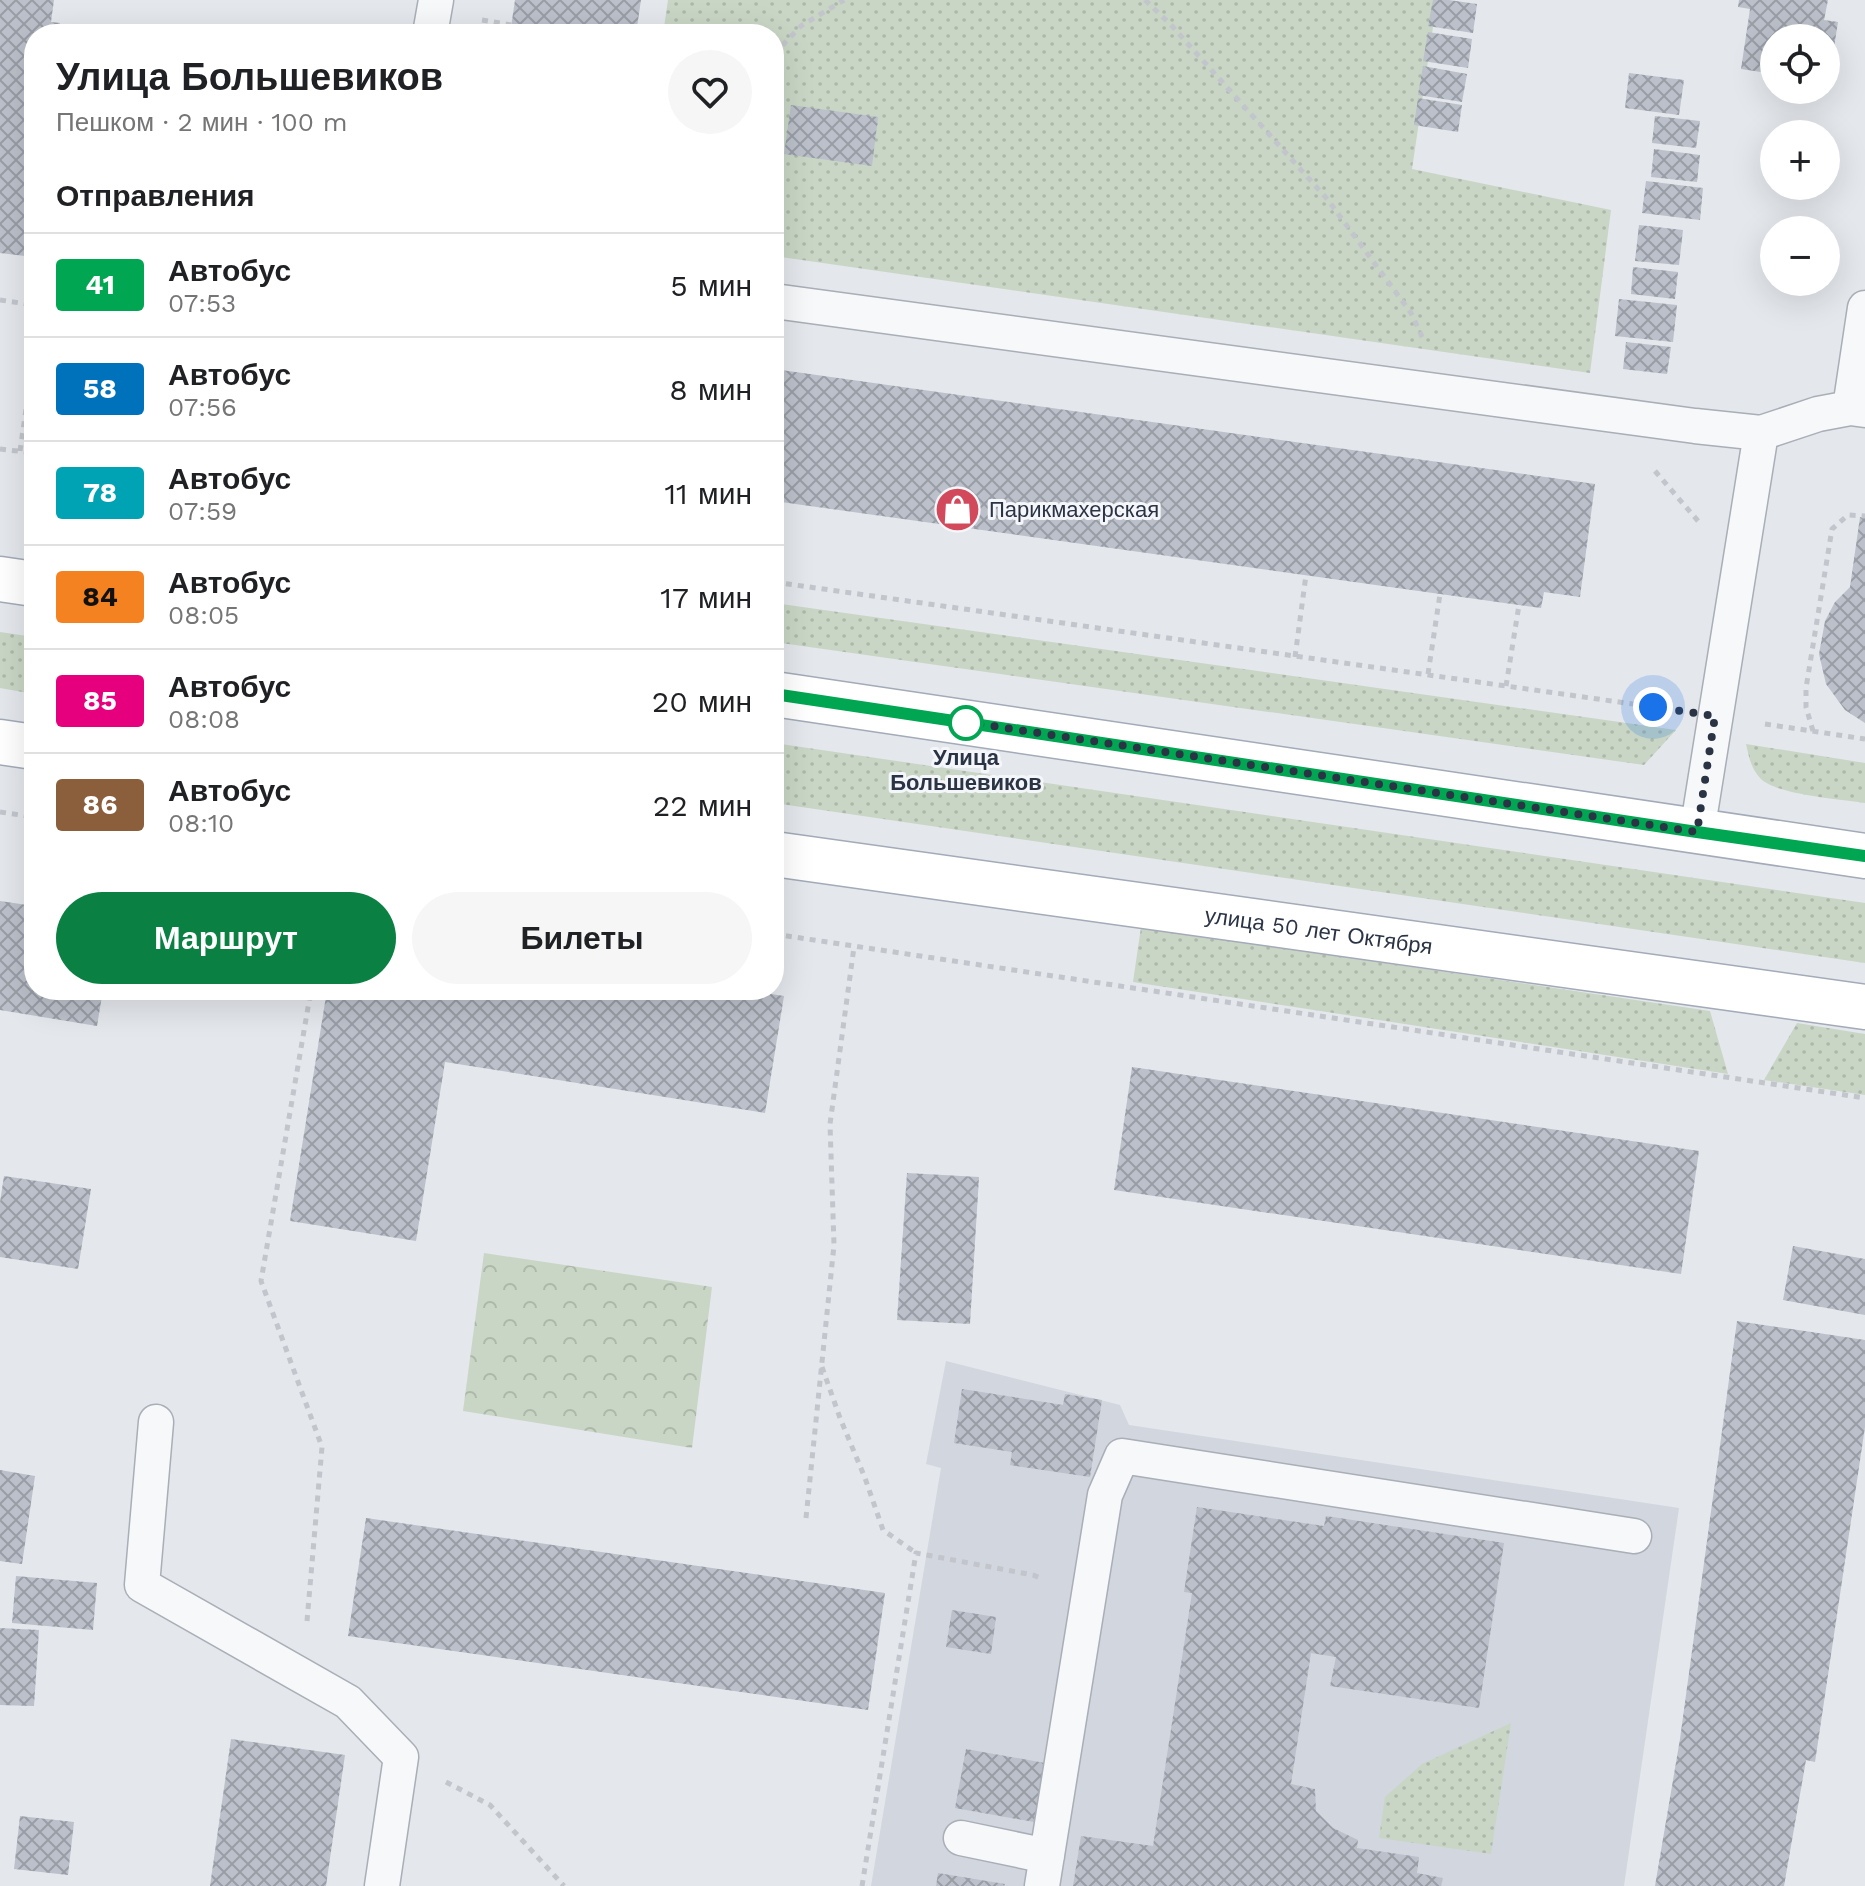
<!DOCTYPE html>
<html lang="ru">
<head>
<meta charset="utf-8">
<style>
	body { margin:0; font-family:"Work Sans",sans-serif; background:#f6f6f6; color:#202124; height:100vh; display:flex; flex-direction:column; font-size:30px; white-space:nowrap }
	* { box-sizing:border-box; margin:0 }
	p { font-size:26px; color:#757577 }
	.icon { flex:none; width:44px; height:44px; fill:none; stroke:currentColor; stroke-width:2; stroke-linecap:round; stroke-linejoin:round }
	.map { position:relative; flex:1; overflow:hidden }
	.sheet { position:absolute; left:24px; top:24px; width:760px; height:976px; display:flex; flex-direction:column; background:#fff; border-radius:32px; box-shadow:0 8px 32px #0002 }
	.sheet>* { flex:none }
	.badge { padding:0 16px; border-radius:6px; font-size:28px; line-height:52px }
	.buttons { position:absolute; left:1760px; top:24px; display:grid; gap:16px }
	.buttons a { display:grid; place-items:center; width:80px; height:80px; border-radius:50%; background:#fff; box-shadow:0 8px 32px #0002; font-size:40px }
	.you { position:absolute; width:40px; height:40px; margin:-20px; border:6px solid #fff; border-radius:50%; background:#1a73e8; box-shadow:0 0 0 12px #1a73e833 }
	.map>.badge { position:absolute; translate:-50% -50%; box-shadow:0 0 0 4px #fff }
	h2 { padding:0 32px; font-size:30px; line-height:72px }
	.round { display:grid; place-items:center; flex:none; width:84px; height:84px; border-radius:42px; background:#f6f6f6 }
	.head { display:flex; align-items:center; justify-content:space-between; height:136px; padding:0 32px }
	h1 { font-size:38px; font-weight:600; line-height:60px }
	.button { display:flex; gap:16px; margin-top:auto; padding:16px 32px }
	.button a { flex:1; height:92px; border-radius:48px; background:#0b8043; color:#fff; font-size:32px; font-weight:600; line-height:92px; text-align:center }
	.button a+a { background:#f6f6f6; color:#202124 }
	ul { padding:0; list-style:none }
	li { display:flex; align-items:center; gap:24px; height:104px; padding:0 32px; border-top:2px solid #e0e0e0 }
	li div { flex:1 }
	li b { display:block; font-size:30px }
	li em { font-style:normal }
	li .badge { min-width:88px; font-weight:700; text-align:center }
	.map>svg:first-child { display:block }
</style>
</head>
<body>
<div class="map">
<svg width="1865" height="1886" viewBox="0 0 1865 1886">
	<defs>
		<pattern id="grass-dots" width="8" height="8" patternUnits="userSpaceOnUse" patternTransform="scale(2)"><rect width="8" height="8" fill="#c9d6c5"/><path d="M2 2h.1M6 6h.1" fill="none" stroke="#adb8ab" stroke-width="1.8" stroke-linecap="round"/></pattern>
		<pattern id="park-crowns" width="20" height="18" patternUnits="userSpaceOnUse" patternTransform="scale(2)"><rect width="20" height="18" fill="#c9d6c5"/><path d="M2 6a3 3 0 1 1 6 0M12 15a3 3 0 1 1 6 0" fill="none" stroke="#adb8ab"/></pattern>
		<pattern id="building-cross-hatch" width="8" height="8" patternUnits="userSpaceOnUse" patternTransform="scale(2)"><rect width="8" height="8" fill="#bbc0ca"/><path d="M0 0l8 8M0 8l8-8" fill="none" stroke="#989da6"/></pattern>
	</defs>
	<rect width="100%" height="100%" fill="#e4e7ec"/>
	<path fill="#d2d6de" d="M 946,1361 L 1120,1405 L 1129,1425 L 1679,1508 L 1624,1886 L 871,1886 L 941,1468 L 926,1464 Z"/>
	<path fill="url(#grass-dots)" d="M 668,0 L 1437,0 L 1412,169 L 1611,210 L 1590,373 L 774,256 L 774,34 L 663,34 Z
		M 774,603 L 1676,730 L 1644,765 L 774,642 Z
		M 0,632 L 34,637 L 34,694 L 0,688 Z
		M 774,743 L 1865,903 L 1865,963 L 774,803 Z
		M 1746,744 L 1865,763 L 1865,803 C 1840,799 1778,795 1761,779 C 1751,769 1749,757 1746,744 Z
		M 1141,927 L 1710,1011 L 1728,1074 L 1133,982 Z
		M 1797,1023 L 1865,1034 L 1865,1095 L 1764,1080 Z
		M 1511,1723 L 1491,1854 L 1379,1838 L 1385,1797 L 1422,1764 Z"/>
	<path fill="url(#park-crowns)" d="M 484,1253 L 712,1287 L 692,1448 L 463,1411 Z"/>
	<path fill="url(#building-cross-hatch)" d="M 0,0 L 54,0 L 51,22 L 60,23 L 58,34 L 34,34 L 34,196 L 25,256 L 0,253 Z
		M 515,0 L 641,0 L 636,34 L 510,34 Z
		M 1433,0 L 1449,0 L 1477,4 L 1473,33 L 1428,26 Z
		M 1739,0 L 1828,0 L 1824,20 L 1838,22 L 1828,85 L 1826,85 L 1826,38 L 1774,38 L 1774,74 L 1741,69 L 1750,9 L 1738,7 Z
		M 1428,32 L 1472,39 L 1468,68 L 1423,61 Z
		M 1423,66 L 1467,74 L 1462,102 L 1418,95 Z
		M 1629,73 L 1684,80 L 1679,115 L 1625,108 Z
		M 1418,98 L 1462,105 L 1458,132 L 1414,125 Z
		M 791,105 L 878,117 L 872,166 L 784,154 Z
		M 1655,116 L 1700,121 L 1696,148 L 1652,143 Z
		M 1654,149 L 1700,155 L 1697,182 L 1651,177 Z
		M 1646,181 L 1703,188 L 1700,220 L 1642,213 Z
		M 1639,225 L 1683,230 L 1679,265 L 1635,261 Z
		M 1633,267 L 1678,272 L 1675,299 L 1631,294 Z
		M 1619,299 L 1677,305 L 1673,342 L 1615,336 Z
		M 1626,342 L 1671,347 L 1667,374 L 1623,369 Z
		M 774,369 L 1595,484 L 1580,597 L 1544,592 L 1541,608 L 774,501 Z
		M 1860,517 L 1865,518 L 1865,723 L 1845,710 L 1826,684 L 1819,654 L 1825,621 L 1835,602 L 1850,587 Z
		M 0,901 L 34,906 L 34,990 L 103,990 L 97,1026 L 0,1010 Z
		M 327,990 L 747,990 L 784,996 L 765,1113 L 445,1062 L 416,1241 L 290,1221 Z
		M 1132,1067 L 1699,1151 L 1681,1274 L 1114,1190 Z
		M 907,1173 L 979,1177 L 970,1324 L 897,1320 Z
		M 4,1176 L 91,1189 L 78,1269 L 0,1257 L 0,1202 Z
		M 1793,1246 L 1865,1259 L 1865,1315 L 1783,1300 Z
		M 1737,1321 L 1865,1340 L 1865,1427 L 1815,1762 L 1806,1760 L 1784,1886 L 1655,1886 L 1680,1739 Z
		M 962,1389 L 1063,1405 L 1065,1394 L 1102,1400 L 1090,1477 L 1010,1465 L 1012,1452 L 954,1443 Z
		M 0,1470 L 35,1476 L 22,1564 L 0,1561 Z
		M 1197,1507 L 1324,1526 L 1326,1516 L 1504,1543 L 1479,1708 L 1330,1686 L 1336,1657 L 1311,1653 L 1291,1784 L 1315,1789 L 1316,1811 L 1333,1828 L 1358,1840 L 1357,1848 L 1419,1857 L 1417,1873 L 1443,1878 L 1441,1886 L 1073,1886 L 1081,1836 L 1153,1846 L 1192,1593 L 1184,1592 Z
		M 366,1518 L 885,1593 L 868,1710 L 348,1636 Z
		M 16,1576 L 97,1583 L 93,1630 L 12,1623 Z
		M 952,1610 L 996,1617 L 991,1654 L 946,1647 Z
		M 0,1628 L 39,1630 L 34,1706 L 0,1705 Z
		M 231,1739 L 345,1755 L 326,1886 L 210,1886 Z
		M 966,1749 L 1045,1763 L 1034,1822 L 955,1808 Z
		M 20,1816 L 74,1822 L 68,1875 L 14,1869 Z
		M 938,1873 L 1005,1884 L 1004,1886 L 936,1886 Z"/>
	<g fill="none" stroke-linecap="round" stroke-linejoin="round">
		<defs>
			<path id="lane" d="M 430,34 L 436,0
				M 774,301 L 1695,426 L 1761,433 L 1818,414 L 1850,408 L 1865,410
				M 1850,408 L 1865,308
				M 1697,832 L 1761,433
				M 156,1422 L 142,1585 L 348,1702 L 401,1757 L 382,1886
				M 961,1838 L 1047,1856
				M 1042,1886 L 1105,1495 L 1122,1456 L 1634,1536"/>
			<g id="primary">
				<path d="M 0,579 L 34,584"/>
				<path d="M 774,694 L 1865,856"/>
				<path d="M 0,742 L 34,747"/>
				<path id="s1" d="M 774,854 L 1865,1007"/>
			</g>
		</defs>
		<use href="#lane" stroke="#a9aeb7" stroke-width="37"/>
		<use href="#primary" stroke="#a3abb8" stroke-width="47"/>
		<path stroke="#c2c5cb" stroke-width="5" stroke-dasharray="6 6" stroke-linecap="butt" d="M 1145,0 L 1171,25 L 1328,200 L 1411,313 L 1424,341
			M 482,20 L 511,25
			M 774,54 L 801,26 L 844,0
			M 0,300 L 34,305
			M 0,449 L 34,453
			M 20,451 L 34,354
			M 1655,471 L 1698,521
			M 774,582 L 1668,709
			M 1295,657 L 1306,575
			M 1428,674 L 1440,594
			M 1506,686 L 1519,605
			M 1765,724 L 1865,739
			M 1813,731 L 1806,707 L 1806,688 L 1832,529 L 1848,515 L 1865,516
			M 0,812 L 34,817
			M 774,934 L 1865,1098
			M 822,1367 L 840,1418 L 865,1478 L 883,1530 L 916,1553
			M 806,1518 L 834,1245 L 830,1124 L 854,947
			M 307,1621 L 322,1447 L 261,1281 L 311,990
			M 446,1782 L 490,1805 L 564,1886
			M 862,1886 L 916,1553 L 1033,1575 L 1043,1579"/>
		<use href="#lane" stroke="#f7f8fa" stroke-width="34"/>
		<use href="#primary" stroke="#fff" stroke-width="44"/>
	</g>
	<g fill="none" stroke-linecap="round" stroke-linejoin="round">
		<defs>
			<path id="line" d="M 774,694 L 1697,832 L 1865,856"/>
		</defs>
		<use href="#line" stroke="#fff" stroke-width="18"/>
		<use href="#line" stroke="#00a651" stroke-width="12"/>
		<path stroke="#2b3445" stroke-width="8" stroke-dasharray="0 14.4" d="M 966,723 L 959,721 L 1697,832 L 1715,716 L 1653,707"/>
	</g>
	<defs>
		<symbol id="shop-disc" viewBox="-11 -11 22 22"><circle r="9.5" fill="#d1495b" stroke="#f4f6f9"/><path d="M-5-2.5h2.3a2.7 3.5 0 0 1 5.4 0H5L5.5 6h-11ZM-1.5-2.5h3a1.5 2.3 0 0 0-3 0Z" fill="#fff"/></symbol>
	</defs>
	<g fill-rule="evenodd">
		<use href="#shop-disc" x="932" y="484" width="51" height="51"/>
	</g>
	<circle fill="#fff" stroke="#00a651" stroke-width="4" cx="966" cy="723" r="16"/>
	<g text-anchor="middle" stroke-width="6" stroke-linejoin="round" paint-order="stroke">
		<g font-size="22" fill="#2b3445" stroke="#f4f6f9" text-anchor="start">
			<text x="989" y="517">Парикмахерская</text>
		</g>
		<g font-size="22" font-weight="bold" fill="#2b3445" stroke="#f4f6f9">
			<text x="966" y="765">Улица<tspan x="966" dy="25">Большевиков</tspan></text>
		</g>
		<g font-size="22" fill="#2b3445" stroke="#f4f6f9">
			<text dy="8" stroke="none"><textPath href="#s1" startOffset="550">улица 50 лет Октября</textPath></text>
		</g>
	</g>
</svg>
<div class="buttons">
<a><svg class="icon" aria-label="locate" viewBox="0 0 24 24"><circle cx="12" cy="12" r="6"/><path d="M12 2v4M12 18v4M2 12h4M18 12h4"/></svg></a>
<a>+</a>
<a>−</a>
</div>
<div class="you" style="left:1653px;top:707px"></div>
<section class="sheet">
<div class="head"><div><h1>Улица Большевиков</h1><p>Пешком · 2 мин · 100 m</p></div><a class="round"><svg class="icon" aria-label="heart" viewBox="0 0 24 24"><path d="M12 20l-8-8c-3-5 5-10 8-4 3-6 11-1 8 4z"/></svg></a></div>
<h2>Отправления</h2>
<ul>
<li><span class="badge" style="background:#00a651;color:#fff">41</span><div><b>Автобус</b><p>07:53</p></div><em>5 мин</em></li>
<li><span class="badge" style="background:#0072bc;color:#fff">58</span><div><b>Автобус</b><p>07:56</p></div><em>8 мин</em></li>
<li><span class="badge" style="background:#00a3b4;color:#fff">78</span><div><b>Автобус</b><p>07:59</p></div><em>11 мин</em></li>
<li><span class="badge" style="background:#f58220;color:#111">84</span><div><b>Автобус</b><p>08:05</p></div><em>17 мин</em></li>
<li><span class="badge" style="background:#e6007e;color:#fff">85</span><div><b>Автобус</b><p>08:08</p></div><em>20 мин</em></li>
<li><span class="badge" style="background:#8b5e3c;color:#fff">86</span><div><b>Автобус</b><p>08:10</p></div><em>22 мин</em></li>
</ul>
<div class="button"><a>Маршрут</a><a>Билеты</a></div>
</section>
</div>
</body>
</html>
